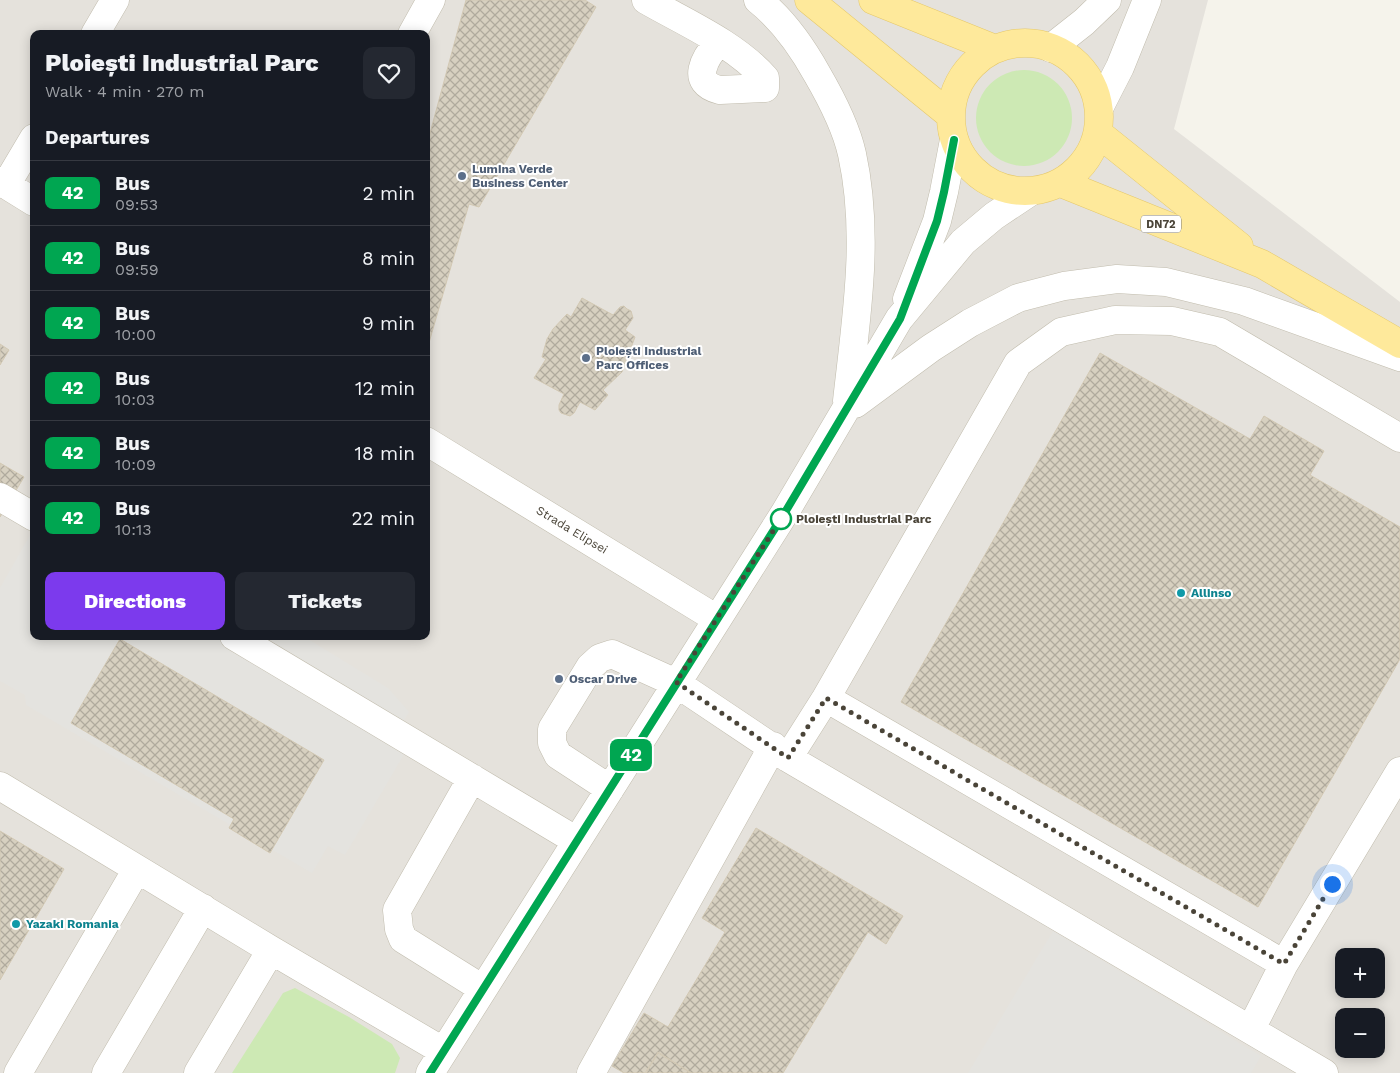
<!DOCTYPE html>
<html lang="en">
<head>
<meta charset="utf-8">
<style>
	body { margin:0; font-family:"Work Sans",sans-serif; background:#242831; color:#f1f3f6; height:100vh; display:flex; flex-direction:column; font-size:19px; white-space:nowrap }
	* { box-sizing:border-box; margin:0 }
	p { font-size:16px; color:#9ea1a6 }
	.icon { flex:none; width:28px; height:28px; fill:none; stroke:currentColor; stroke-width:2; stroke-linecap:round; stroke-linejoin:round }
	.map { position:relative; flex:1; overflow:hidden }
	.side { position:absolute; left:30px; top:30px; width:400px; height:610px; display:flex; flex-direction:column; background:#171b24; border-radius:10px; box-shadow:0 2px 12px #0003 }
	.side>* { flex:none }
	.badge { padding:0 10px; border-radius:8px; font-size:18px; line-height:32px }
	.tools { position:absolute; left:1335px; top:948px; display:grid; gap:10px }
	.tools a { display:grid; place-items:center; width:50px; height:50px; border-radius:10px; background:#171b24; box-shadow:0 2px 12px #0003; font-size:25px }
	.you { position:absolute; width:25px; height:25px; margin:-12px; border:4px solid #fff; border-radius:50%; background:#1a73e8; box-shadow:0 0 0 8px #1a73e833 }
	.map>.badge { position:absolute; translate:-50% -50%; box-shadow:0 0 0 2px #fff }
	h2 { padding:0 15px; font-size:19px; line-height:45px }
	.round { display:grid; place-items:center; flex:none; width:52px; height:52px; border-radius:10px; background:#242831 }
	.summary { display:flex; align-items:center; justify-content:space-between; height:85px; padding:0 15px }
	h1 { font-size:24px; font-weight:800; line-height:38px }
	.cta { display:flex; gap:10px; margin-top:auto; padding:10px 15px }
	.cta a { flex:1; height:58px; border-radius:10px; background:#7c3aed; color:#fff; font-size:20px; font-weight:800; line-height:58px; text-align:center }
	.cta a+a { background:#242831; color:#f1f3f6 }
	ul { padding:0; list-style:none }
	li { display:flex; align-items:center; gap:15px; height:65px; padding:0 15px; border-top:1px solid #363941 }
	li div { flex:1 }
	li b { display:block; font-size:19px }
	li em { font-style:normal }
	li .badge { min-width:55px; font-weight:700; text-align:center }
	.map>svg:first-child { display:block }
</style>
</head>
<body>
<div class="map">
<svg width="1400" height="1073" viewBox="0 0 1400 1073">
	<defs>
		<pattern id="building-cross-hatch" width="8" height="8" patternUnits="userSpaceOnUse" patternTransform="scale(1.25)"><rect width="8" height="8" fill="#d7d0c0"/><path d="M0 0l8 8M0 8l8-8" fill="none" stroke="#b0aa9d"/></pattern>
	</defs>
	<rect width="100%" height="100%" fill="#f5f3eb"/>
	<path fill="#e5e2dc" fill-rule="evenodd" d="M 0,0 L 1208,0 L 1174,129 L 1400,302 L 1400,1073 L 0,1073 ZM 34,34 L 426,34 L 426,636 L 34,636 ZM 1344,956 L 1376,956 L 1376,989 L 1344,989 ZM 1344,1016 L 1376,1016 L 1376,1049 L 1344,1049 Z"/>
	<path fill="#cde9b4" d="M976 118a48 48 0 1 1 96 0a48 48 0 1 1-96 0Z
		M 295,988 L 349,1017 L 392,1044 L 400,1058 L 395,1073 L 232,1073 L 283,993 Z"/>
	<path fill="#e4e3df" d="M 34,528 L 34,636 L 303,636 L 388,688 L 409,712 L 391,742 L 406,751 L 345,855 L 328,846 L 312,873 L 26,705 L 25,695 L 0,681 L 0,588 Z
		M 1053,931 L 1261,1056 L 1251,1073 L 968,1073 Z"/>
	<path fill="url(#building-cross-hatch)" stroke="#d2c8b3" d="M 466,0 L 585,0 L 596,7 L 479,207 L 469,204 L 426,353 L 426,148 Z
		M 582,298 L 613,315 L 620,307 L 624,306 L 627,309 L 631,311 L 633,318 L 625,330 L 635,337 L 622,372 L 603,390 L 608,395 L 595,410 L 580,402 L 574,413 L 570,416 L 561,413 L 559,410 L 559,405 L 564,394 L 534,378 L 546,359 L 542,357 L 547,339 L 553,329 L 567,314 L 571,317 Z
		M 0,344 L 9,350 L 0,365 Z
		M 1100,353 L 1250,439 L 1264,416 L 1324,451 L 1310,475 L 1400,527 L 1400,659 L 1258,907 L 901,702 Z
		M 0,463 L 24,477 L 0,517 Z
		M 120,639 L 324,760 L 270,853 L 229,828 L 234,819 L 71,723 Z
		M 756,828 L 903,916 L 886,944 L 868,932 L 783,1073 L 691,1073 L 658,1052 L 645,1073 L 624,1073 L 612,1066 L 644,1013 L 668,1027 L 725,932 L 702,918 Z
		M 0,831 L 64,869 L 0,980 Z
		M 658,1053 L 691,1073 L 646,1073 Z"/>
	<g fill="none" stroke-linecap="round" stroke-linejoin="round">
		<defs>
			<path id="minor" d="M 646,0 C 686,23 735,44 765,78 L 765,88 L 720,90 C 689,83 705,57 719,42
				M 758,0 C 782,19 802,47 817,74 C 831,98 846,127 852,154 C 870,236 856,319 847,401
				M 95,34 L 115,0
				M 412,34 L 431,0
				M 1051,48 L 1084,22 L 1107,0
				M 1099,108 L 1120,67 L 1147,0
				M 0,181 L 34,202
				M 6,185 L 34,138
				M 907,299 L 937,221 L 944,192 L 954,140
				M 855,404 L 931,348 L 970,323 L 1018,298 L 1064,286 L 1117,279 L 1166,282 L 1244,301 L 1400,357
				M 426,441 L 717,619
				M 0,497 L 34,517
				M 234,636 L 577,841
				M 826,698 L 1284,964
				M 788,758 L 826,698 L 1018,363 L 1061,332 L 1115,320 L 1172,321 L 1220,332 L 1400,438
				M 472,778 L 397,910 L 399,929 L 403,939 L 483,989
				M 0,786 L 271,950 L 443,1051
				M 610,789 L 558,755 L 552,743 L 552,729 L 590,667 L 600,658 L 612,654 L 676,683 L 788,758 L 1324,1073
				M 1251,1029 L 1284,964 L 1400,771
				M 18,1073 L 137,869
				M 106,1073 L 203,908
				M 198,1073 L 271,950
				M 430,1073 L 784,514 L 899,319 L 963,242 L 994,216 L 1030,192
				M 591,1073 L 773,746"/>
			<path id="major" d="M 809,0 L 950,115
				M 873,0 L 995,49
				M951 117a74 74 0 1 1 148 0a74 74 0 1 1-148 0Z
				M 1098,133 L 1239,246
				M 1061,183 L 1262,264 L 1400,344"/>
		</defs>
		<use href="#minor" stroke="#c1bcad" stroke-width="29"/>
		<use href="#major" stroke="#e5c86a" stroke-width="29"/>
		<use href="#minor" stroke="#fff" stroke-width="28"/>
		<use href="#major" stroke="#fee99b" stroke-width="28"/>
	</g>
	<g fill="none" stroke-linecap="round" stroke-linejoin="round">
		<defs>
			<path id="line" d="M 430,1073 L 784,514 L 900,319 L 937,221 L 944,192 L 954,140"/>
		</defs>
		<use href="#line" stroke="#fff" stroke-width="11"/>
		<use href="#line" stroke="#00a651" stroke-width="8"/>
		<path stroke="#4a4438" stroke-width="5" stroke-dasharray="0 9" d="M 781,519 L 784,514 L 676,682 L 788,758 L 826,698 L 1284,964 L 1332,884"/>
	</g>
	<g fill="#5c6f8a" stroke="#fff" stroke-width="2">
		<circle cx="462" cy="176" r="5"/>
		<circle cx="586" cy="358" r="5"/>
		<circle cx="559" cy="679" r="5"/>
	</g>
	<circle fill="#fff" stroke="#00a651" stroke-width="2.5" cx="781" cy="519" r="10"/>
	<g fill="#0f9aa8" stroke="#fff" stroke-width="2">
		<circle cx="1181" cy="593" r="5"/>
		<circle cx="16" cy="924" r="5"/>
	</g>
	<g text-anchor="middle" stroke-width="4" stroke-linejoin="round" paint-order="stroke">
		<rect fill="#fff" stroke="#807c74" stroke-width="1" x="1141" y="215.5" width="40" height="17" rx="4"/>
		<g font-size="11" font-weight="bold" fill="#4a4438">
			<text x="1161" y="228">DN72</text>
		</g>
		<g font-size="12" font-weight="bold" fill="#4e5e75" stroke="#fff" text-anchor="start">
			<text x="472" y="173">Lumina Verde<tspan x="472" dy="14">Business Center</tspan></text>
			<text x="596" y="355">Ploiești Industrial<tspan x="596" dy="14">Parc Offices</tspan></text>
			<text x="569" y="683">Oscar Drive</text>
		</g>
		<g font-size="12" font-weight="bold" fill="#4a4438" stroke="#fff" text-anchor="start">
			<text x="796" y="523">Ploiești Industrial Parc</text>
		</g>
		<g font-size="12" fill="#4a4438" stroke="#fff">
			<text transform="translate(572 530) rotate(31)" y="4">Strada Elipsei</text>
		</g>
		<g font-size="12" font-weight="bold" fill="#0d838f" stroke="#fff" text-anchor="start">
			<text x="1191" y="597">Allinso</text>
			<text x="26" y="928">Yazaki Romania</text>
		</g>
	</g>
</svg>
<div class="tools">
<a>+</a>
<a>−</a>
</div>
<div class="you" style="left:1332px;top:884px"></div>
<b class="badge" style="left:631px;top:755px;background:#00a651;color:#fff">42</b>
<section class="side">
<div class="summary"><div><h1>Ploiești Industrial Parc</h1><p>Walk · 4 min · 270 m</p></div><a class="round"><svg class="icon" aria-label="heart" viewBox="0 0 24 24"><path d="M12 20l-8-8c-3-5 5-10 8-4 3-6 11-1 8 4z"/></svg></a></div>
<h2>Departures</h2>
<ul>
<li><span class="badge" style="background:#00a651;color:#fff">42</span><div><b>Bus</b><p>09:53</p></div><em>2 min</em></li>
<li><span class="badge" style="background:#00a651;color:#fff">42</span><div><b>Bus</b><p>09:59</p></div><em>8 min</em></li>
<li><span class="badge" style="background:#00a651;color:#fff">42</span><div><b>Bus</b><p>10:00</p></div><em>9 min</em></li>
<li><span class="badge" style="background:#00a651;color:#fff">42</span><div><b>Bus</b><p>10:03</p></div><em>12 min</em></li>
<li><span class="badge" style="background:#00a651;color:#fff">42</span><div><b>Bus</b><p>10:09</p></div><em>18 min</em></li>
<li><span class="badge" style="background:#00a651;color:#fff">42</span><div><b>Bus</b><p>10:13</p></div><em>22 min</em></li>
</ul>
<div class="cta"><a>Directions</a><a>Tickets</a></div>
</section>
</div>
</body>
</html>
